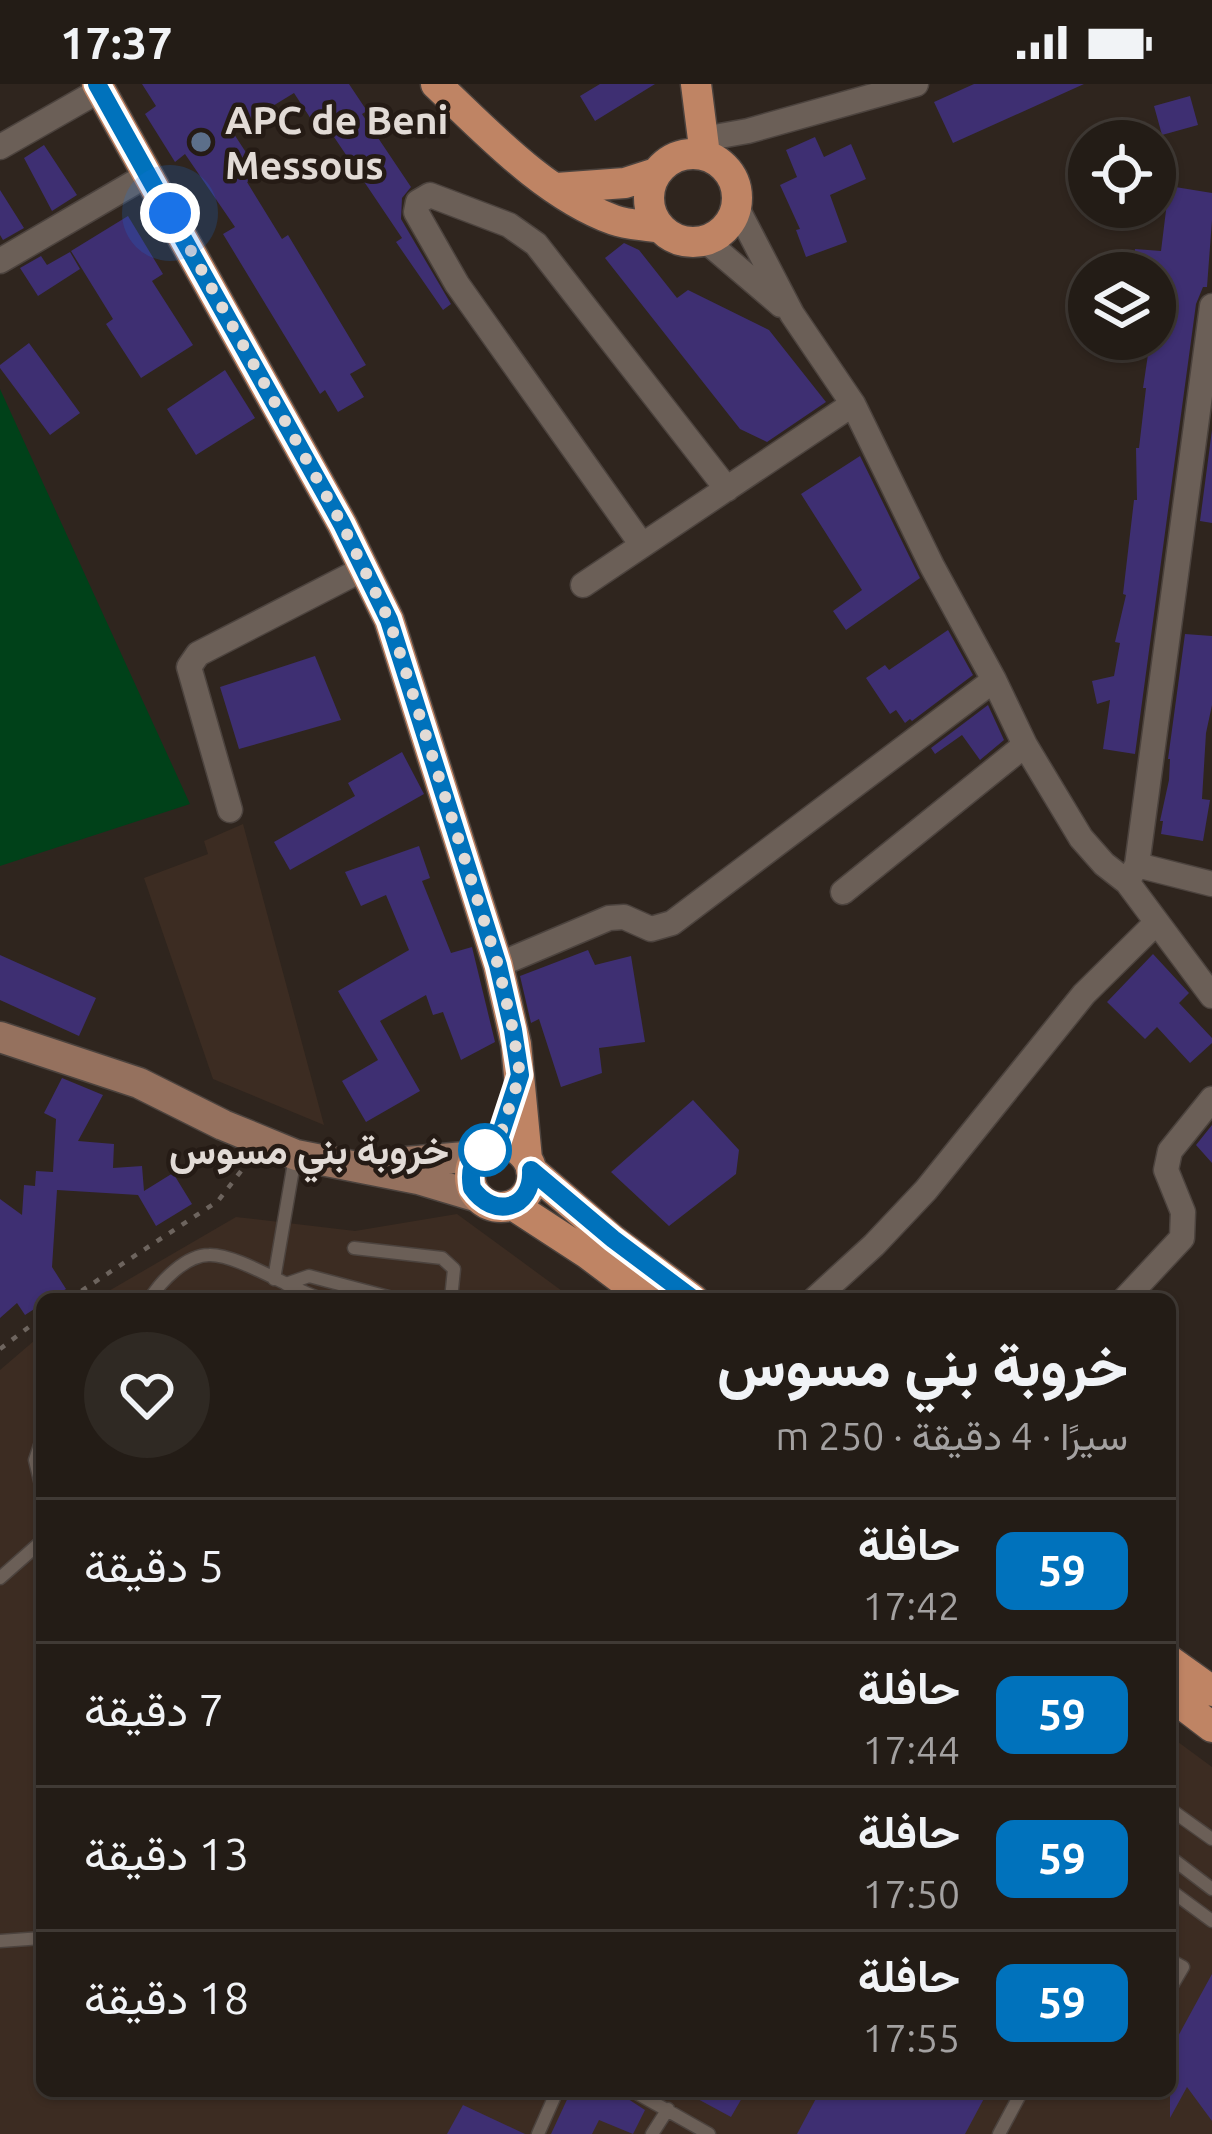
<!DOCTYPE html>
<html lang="ar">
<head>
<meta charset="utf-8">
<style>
	body { margin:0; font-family:Ubuntu,Vazirmatn,sans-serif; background:#2f2923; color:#f1f3f6; direction:rtl; height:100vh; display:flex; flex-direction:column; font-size:45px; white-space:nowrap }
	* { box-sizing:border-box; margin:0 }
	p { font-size:39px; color:#a3a1a1 }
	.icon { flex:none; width:66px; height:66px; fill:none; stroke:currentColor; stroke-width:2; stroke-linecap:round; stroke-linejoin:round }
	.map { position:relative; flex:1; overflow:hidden; direction:ltr }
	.panel { position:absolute; left:36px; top:1209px; width:1140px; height:804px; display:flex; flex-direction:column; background:#231c16; border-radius:18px; box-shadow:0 3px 9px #0004,0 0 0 3px #403a35; direction:rtl }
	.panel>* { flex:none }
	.badge { padding:0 24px; border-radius:18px; font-size:42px; line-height:78px }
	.controls { position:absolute; left:1068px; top:36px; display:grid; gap:24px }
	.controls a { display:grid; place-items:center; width:108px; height:108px; border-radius:50%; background:#231c16; box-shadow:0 3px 9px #0004,0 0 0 3px #403a35; font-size:60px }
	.you { position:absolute; width:60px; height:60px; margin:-30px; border:9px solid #fff; border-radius:50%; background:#1a73e8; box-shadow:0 0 0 18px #1a73e833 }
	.map>.badge { position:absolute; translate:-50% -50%; box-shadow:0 0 0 6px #fff }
	.round { display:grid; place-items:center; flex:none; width:126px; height:126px; border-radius:63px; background:#2f2923 }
	.summary { display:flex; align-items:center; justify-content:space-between; height:204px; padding:0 48px }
	h1 { font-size:57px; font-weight:800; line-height:90px }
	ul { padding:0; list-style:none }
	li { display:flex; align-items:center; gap:36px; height:144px; padding:0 48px; border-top:3px solid #403a35 }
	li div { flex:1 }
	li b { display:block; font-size:45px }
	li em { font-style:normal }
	li .badge { min-width:132px; font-weight:700; text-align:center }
	.status { display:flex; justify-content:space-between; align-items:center; height:84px; padding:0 60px; background:#231c16; direction:ltr }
	.status svg { height:33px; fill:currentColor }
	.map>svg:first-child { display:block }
</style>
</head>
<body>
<div class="status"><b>17:37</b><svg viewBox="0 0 49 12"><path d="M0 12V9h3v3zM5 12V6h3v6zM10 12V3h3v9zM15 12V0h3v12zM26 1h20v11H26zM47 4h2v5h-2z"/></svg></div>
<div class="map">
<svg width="1212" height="2050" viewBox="0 0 1212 2050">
	<rect width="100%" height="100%" fill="#2f251e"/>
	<path fill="#3c2c22" d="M 243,740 L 324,1041 L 213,995 L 144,794 L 208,770 L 204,757 Z
		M 457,1130 L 573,1215 L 95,1215 L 236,1133 L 355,1147 Z
		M 42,1250 L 42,2007 L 1170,2007 L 1170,1652 L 1212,1683 L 1212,2050 L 0,2050 L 0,1286 Z"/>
	<path fill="#004119" d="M 0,305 L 190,720 L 0,782 Z"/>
	<path fill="#3e2f72" d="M 142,0 L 349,0 L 367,27 L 362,30 L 411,103 L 402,114 L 401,135 L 451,220 L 443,226 L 396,158 L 402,154 L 332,50 L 324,55 L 294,9 L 232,47 L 260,90 L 247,98 L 282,155 L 288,151 L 366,281 L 350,290 L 364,313 L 338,328 L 325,306 L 320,310 L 223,150 L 235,143 L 185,70 L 175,78 L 145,30 L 156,22 Z
		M 600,0 L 655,0 L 595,37 L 580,12 Z
		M 974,0 L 1084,0 L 953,59 L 934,18 Z
		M 1190,12 L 1198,41 L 1162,51 L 1154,22 Z
		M 815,53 L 824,73 L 851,60 L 866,95 L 830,111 L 847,158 L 806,173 L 796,146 L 800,145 L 780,101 L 797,93 L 786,66 Z
		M 44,61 L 77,111 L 52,127 L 24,74 Z
		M 1169,102 L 1212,109 L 1212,136 L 1207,203 L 1203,203 L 1196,220 L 1135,670 L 1103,665 L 1110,616 L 1097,620 L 1092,597 L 1114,592 L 1120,559 L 1115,558 L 1126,511 L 1123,510 L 1134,416 L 1137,416 L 1136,364 L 1139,364 L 1146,304 L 1143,304 L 1150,257 L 1155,257 L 1159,189 L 1133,189 L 1135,165 L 1161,167 Z
		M 0,106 L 24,144 L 3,156 L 0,151 Z
		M 128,132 L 163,190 L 152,197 L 193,261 L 141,294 L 106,240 L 113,235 L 71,167 Z
		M 624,159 L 639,166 L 677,214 L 688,206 L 769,246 L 826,318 L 767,358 L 740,345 L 605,174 Z
		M 70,168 L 80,185 L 38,212 L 20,184 L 41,172 L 47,181 Z
		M 29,259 L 80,329 L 50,351 L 0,284 L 0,281 Z
		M 225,286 L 255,334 L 196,371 L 167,325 Z
		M 1212,346 L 1212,439 L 1200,437 Z
		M 860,372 L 920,494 L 846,546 L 833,527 L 862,506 L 801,410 Z
		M 948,546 L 973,591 L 912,637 L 910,635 L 905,639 L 896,626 L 890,630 L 866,594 L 885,581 L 889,586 Z
		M 1185,550 L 1212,552 L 1212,621 L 1206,649 L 1202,715 L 1210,716 L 1203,757 L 1161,750 L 1163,737 L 1160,737 L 1169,696 L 1170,675 L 1168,675 Z
		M 315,572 L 341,636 L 239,665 L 220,603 Z
		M 988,621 L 1004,656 L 980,676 L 962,651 L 935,670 L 931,664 Z
		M 402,668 L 424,710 L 290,786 L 274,758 L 355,712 L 348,699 Z
		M 419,762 L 430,794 L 422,797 L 451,869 L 472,863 L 495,958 L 461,976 L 443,928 L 433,931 L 426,911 L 380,937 L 420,1007 L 366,1038 L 342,997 L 378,976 L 338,907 L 409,866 L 386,811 L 361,822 L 345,788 Z
		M 588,866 L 595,881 L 631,872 L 645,958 L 599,964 L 602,989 L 561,1003 L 539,935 L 531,939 L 520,892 Z
		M 1153,870 L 1189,909 L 1179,919 L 1212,954 L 1212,959 L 1190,979 L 1157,943 L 1145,955 L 1107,918 Z
		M 0,871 L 96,914 L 79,952 L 0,916 Z
		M 62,994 L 103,1011 L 78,1057 L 114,1060 L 113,1084 L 142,1082 L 144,1107 L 173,1089 L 192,1120 L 156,1142 L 138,1111 L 57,1106 L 52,1183 L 66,1205 L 50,1215 L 42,1215 L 42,1220 L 25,1231 L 17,1219 L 0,1234 L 0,1115 L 22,1131 L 24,1101 L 35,1102 L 36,1087 L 53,1088 L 56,1035 L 44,1029 Z
		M 693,1016 L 739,1066 L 736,1090 L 669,1142 L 611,1088 Z
		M 1212,1041 L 1212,1079 L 1196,1061 Z
		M 1212,1890 L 1212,2037 L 1187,2003 L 1170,2034 L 1170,1967 Z
		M 571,2007 L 606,2007 L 624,2015 L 625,2013 L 645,2026 L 633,2050 L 599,2036 L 592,2050 L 551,2050 Z
		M 683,2007 L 746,2007 L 731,2033 Z
		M 820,2007 L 988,2007 L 965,2050 L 797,2050 Z
		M 463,2021 L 525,2050 L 447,2050 Z"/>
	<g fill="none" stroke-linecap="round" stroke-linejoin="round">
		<defs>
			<path id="service" d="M 354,1164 L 442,1174 L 454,1185 L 451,1215
				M 274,1195 L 295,1073
				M 286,1200 L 309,1192 L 396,1215
				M 150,1215 C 161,1197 186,1171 209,1171 C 238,1170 291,1206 322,1215
				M 42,1355 L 35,1376 L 42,1405
				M 0,1494 L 42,1457
				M 1170,1725 L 1212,1755
				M 1170,1773 L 1212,1805
				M 1170,1806 L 1212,1837
				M 0,1857 L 42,1854
				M 1170,1876 L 1183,1883 L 1170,1905
				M 633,2007 L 709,2050
				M 538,2050 L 557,2007
				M 652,2050 L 668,2025
				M 999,2050 L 1022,2007"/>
			<path id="minor" d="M 703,55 L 748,47 L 916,0
				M 0,63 L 100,6
				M 737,124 L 792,230 L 853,320 L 932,482 L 994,596 L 1025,661 L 1081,754 L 1104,780 L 1127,798 L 1212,912
				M 706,157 L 781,221
				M 0,177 L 149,90
				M 642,461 L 457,200 L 416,128 L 418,118 L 430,111 L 509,141 L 536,160 L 727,405
				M 583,501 L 853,320
				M 230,726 L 189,583 L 198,570 L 365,484
				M 1137,781 L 1212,800
				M 1127,798 L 1137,781 L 1212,222
				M 843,808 L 1025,661
				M 498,881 L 609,834 L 624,833 L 651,845 L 672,839 L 994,596
				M 815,1215 L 874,1161 L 926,1106 L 1084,910 L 1156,839
				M 1125,1215 L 1182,1154 L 1183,1128 L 1166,1086 L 1170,1067 L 1212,1015"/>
			<path id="secondary" d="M 0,953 L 139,999 L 223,1041 L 296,1071 L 418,1095 L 478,1113
				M 394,1079 L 477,1072"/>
			<path id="primary" d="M 97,0 L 342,440 L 389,536 L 498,881 L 516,960 L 527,1075
				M 436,0 C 488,49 545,111 614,136 C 628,141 645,141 660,144
				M 696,0 L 705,71
				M649 114a44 44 0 1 1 88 0a44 44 0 1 1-88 0Z
				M 557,104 L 625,99 L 656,89
				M470 1092a31 31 0 1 1 62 0a31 31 0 1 1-62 0Z
				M 531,1086 L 612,1155 L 693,1215
				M 513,1121 L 588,1170 L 648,1215
				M 1170,1577 L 1212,1607
				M 1170,1611 L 1212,1643"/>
		</defs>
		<use href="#service" stroke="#4c433e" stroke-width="15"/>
		<use href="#minor" stroke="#4c433e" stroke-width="27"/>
		<use href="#secondary" stroke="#4c433e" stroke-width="33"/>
		<use href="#primary" stroke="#4c433e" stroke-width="33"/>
		<path stroke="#6d645e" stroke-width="4.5" stroke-dasharray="6 9" stroke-linecap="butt" d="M 69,1215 L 218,1117 L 245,1082
			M 0,1265 L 42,1233"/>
		<use href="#service" stroke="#6b5f57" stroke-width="12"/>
		<use href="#minor" stroke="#6b5f57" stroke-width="24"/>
		<use href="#secondary" stroke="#95715e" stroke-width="30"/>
		<use href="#primary" stroke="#bf8464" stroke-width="30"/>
	</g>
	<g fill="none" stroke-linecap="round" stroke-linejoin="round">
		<defs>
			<path id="line" d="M 97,0 L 342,440 L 389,536 L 498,881 L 513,946 L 520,991 L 497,1061 C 475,1068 468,1082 472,1104 C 493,1135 533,1126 531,1086 L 613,1155 L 693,1215"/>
		</defs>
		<use href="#line" stroke="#fff" stroke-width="27"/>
		<use href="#line" stroke="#0072bc" stroke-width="18"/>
		<path stroke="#e2dbd6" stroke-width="12" stroke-dasharray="0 21.6" d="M 170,129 L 342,440 L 389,536 L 399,566 L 498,881 L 513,946 L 520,991 L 497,1061 L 485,1066"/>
	</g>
	<circle fill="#5c6f8a" stroke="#251b15" stroke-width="4.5" cx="201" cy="58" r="12"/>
	<circle fill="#fff" stroke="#0072bc" stroke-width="6" cx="485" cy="1066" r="24"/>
	<g text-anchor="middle" stroke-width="9" stroke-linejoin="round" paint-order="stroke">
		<g font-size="39" font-weight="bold" fill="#e2dbd6" stroke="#251b15" text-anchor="start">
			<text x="225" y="50">APC de Beni<tspan x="225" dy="45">Messous</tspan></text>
		</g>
		<g font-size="39" font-weight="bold" fill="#e2dbd6" stroke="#251b15" text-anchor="end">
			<text x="449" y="1080">خروبة بني مسوس</text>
		</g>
	</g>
</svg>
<div class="controls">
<a><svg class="icon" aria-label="locate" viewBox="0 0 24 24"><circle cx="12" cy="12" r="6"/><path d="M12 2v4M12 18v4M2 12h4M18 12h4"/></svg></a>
<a><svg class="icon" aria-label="layers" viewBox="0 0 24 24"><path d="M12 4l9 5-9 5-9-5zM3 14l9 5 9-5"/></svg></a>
</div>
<div class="you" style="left:170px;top:129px"></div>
<section class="panel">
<div class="summary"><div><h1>خروبة بني مسوس</h1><p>سيرًا · 4 دقيقة · 250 m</p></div><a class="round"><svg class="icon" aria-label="heart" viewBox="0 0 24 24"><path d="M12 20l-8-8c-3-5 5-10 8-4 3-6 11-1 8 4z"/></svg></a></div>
<ul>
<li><span class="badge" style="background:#0072bc;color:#fff">59</span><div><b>حافلة</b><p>17:42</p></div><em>5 دقيقة</em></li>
<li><span class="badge" style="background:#0072bc;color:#fff">59</span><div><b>حافلة</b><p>17:44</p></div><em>7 دقيقة</em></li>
<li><span class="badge" style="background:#0072bc;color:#fff">59</span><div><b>حافلة</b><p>17:50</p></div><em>13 دقيقة</em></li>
<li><span class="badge" style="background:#0072bc;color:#fff">59</span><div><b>حافلة</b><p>17:55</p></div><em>18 دقيقة</em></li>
</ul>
</section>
</div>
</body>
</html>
